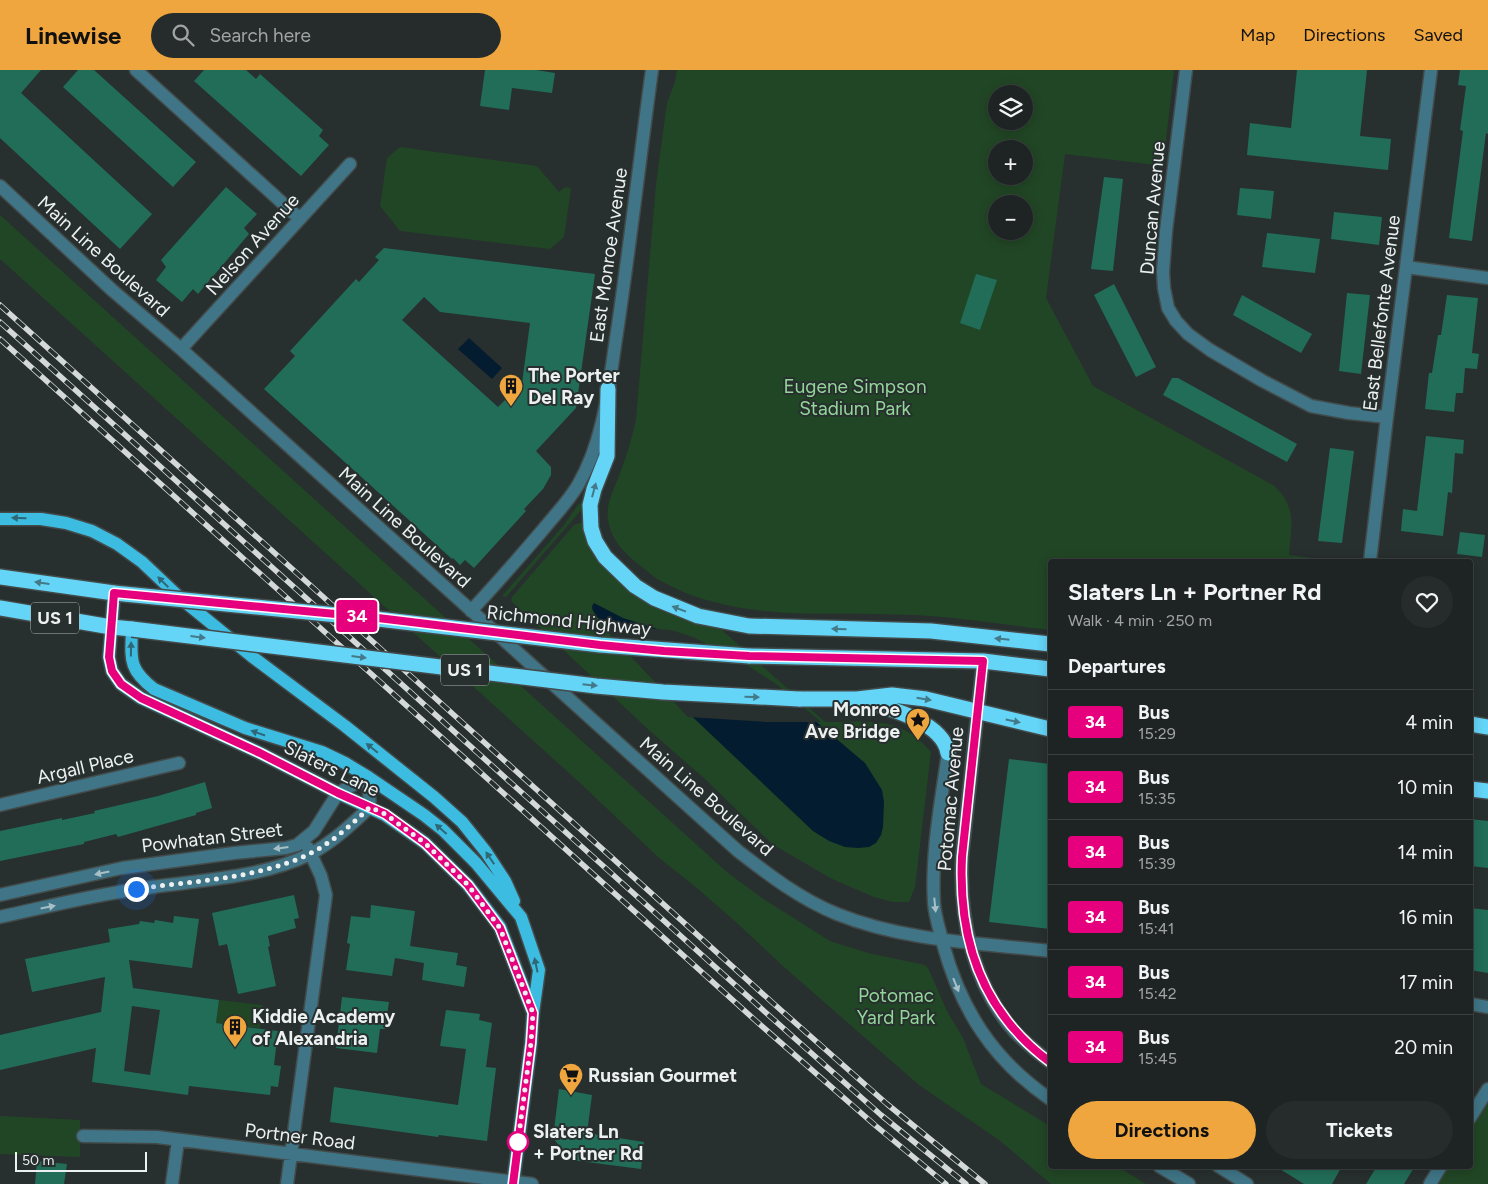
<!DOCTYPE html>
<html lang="en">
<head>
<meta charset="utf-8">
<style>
	body { margin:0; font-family:Figtree,sans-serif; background:#262b2b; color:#f1f3f6; height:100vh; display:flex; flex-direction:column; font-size:19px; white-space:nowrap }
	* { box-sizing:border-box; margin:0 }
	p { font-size:16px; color:#a1a4a6 }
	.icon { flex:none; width:28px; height:28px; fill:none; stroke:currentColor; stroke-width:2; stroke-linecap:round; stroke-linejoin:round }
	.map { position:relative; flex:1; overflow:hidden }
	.details { position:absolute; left:1048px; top:489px; width:425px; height:610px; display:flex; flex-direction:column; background:#1e2323; border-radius:5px; box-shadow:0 2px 12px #0003,0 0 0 1px #3c4041 }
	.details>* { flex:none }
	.badge { padding:0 10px; border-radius:4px; font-size:18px; line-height:32px }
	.controls { position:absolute; left:988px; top:15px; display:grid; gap:10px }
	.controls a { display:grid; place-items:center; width:45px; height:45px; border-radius:50%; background:#1e2323; box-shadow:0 2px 12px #0003,0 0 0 1px #3c4041; font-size:25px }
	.scale { position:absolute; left:15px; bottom:12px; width:132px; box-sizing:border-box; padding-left:5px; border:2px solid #ecf0f0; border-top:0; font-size:14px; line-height:18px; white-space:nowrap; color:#ecf0f0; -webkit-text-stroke:4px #282f2f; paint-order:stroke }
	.you { position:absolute; width:25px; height:25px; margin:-12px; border:4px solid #fff; border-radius:50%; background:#1a73e8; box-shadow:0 0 0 8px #1a73e833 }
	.map>.badge { position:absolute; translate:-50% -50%; box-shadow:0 0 0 2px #fff }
	h2 { padding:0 20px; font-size:19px; line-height:45px }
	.round { display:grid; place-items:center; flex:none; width:52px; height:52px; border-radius:26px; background:#262b2b }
	.head { display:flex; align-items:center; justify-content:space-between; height:85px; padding:0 20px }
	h1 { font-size:24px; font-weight:700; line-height:38px }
	.button { display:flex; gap:10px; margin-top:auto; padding:10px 20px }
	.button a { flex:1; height:58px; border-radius:30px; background:#f0a63e; color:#111; font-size:20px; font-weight:700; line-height:58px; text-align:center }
	.button a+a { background:#262b2b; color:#f1f3f6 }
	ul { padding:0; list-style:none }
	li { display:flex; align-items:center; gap:15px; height:65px; padding:0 20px; border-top:1px solid #3c4041 }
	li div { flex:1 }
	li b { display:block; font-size:19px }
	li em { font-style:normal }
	li .badge { min-width:55px; font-weight:700; text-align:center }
	header { display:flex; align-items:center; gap:30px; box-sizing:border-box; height:70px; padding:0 25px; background:#f0a63e; color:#111 }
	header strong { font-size:24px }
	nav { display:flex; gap:28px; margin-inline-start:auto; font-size:18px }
	.search { width:350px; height:45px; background:#262b2b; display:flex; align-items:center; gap:12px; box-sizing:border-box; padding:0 18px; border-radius:28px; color:#a1a4a6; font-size:19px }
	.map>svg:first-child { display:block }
</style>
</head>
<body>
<header>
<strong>Linewise</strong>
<div class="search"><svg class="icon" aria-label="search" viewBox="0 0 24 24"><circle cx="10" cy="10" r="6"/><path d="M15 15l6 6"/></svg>Search here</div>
<nav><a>Map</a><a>Directions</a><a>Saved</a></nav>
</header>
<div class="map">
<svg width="1488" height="1114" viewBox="0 0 1488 1114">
	<rect width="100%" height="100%" fill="#282f2f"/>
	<path fill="#214625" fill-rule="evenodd" d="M 677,0 L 1174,0 L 1163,96 L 1065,84 L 1046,228 L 1093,316 L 1273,415 C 1298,437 1291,455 1289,485 L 1333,491 L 1050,491 L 1050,560 C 1005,555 959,547 914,545 C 832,541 736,554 661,511 C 654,508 649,502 643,498 C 629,487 615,475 610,458 C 603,437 613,422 620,403 C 627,386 632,367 636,349 L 656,114 L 667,33 L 675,12 ZM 996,24 L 1024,24 L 1024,51 L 996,51 ZM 996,79 L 1024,79 L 1024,106 L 996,106 ZM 996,134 L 1024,134 L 1024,161 L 996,161 Z
		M 400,77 L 537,96 L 559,122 L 565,117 L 571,118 L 564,167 L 550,179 L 400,161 L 380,136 L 387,88 Z
		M 0,145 L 728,803 L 762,828 L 830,871 L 868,883 L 925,895 L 928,898 L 947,941 L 963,968 L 981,1014 L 1050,1056 L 1050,1096 L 1117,1096 L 1146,1114 L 1051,1114 L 999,1070 L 919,1015 L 784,897 L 738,854 L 697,818 L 658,787 L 580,713 L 0,189 Z
		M 579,433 L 582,435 L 583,438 L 506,527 L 502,526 L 564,455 Z
		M 583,452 C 590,497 630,520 668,538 C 686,547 703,554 722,560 L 825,652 C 868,652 900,645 931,682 L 915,817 L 909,832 L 893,832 L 874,827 L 832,809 L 772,774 L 705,709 L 650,661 L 511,531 L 512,527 L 574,455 Z
		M 219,930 L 263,935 L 260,958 L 216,953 Z
		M 1488,1031 L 1488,1114 L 1438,1114 L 1448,1096 L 1470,1096 L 1470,1061 Z
		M 0,1046 L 80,1050 L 80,1087 L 0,1084 Z"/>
	<path fill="#041c2f" d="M 469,268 L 502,298 L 492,309 L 458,279 Z
		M 594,533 L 623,548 L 692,570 L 774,616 L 865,693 L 882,720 L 884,732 L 883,757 L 881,765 L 876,773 L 869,777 L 858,778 L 845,777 L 829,771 L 813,761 L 680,635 L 599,549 C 595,543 589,539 594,533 Z"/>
	<path fill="#282f2f" d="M 601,555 L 671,560 L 693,567 L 748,596 L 776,614 L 821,652 L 766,652 L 688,647 Z"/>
	<path fill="#216d58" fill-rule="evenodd" d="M 0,0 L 41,0 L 21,23 L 152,144 L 120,179 L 0,68 Z
		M 78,0 L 94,0 L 196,92 L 173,117 L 63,17 Z
		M 204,0 L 246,0 L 256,9 L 260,4 L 323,60 L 319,66 L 329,75 L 301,106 L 194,11 Z
		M 485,0 L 536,0 L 555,3 L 552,23 L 512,18 L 509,40 L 480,36 Z
		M 1297,0 L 1367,0 L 1360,66 L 1391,69 L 1388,100 L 1247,85 L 1250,53 L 1291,58 Z
		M 1460,0 L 1488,0 L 1488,64 L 1486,63 L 1472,171 L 1449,168 L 1463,61 L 1460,60 L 1466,16 L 1458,15 Z
		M 1104,107 L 1123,109 L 1113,201 L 1091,199 Z
		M 226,117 L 257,144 L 244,158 L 249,164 L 198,224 L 193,219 L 182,232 L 156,210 L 166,197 L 161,190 Z
		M 1240,118 L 1274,121 L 1271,149 L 1237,145 Z
		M 1334,142 L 1382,147 L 1379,175 L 1331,169 Z
		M 1267,163 L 1320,169 L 1315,203 L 1262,197 Z
		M 384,178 L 595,204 L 576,338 L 536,381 L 551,397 L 551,405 L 543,419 L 524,439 L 526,441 L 474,498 L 465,490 L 460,495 L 453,488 L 452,489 L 264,319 L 295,286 L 290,281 L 356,209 L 359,212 L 379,190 L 375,187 ZM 424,227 L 440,242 L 530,253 L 522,313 L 498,337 L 402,250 Z
		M 976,204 L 997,210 L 980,260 L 960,253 Z
		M 1114,214 L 1156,297 L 1136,307 L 1094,225 Z
		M 1347,223 L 1370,225 L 1361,304 L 1339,301 Z
		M 1242,225 L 1312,264 L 1301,283 L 1233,245 Z
		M 1447,225 L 1478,228 L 1472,283 L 1479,284 L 1477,299 L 1465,298 L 1463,323 L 1456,323 L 1454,342 L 1425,339 L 1429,303 L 1432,303 L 1438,265 L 1441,265 Z
		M 1172,308 L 1178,308 L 1297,374 L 1287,392 L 1163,325 Z
		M 1426,366 L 1464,370 L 1463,384 L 1455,383 L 1452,423 L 1448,422 L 1443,466 L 1401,461 L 1403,439 L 1417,441 Z
		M 1330,378 L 1354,381 L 1342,473 L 1318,471 Z
		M 1460,462 L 1485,465 L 1482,487 L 1457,484 Z
		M 1009,689 L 1050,694 L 1050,859 L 989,852 Z
		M 205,712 L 212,738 L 196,743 L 196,745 L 118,767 L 116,764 L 84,772 L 84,774 L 0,791 L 0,761 L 62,748 L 62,750 L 95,743 L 94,741 L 158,726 Z
		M 1470,749 L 1488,751 L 1488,798 L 1470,796 Z
		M 294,825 L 299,848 L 294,849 L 296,858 L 268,866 L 270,876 L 268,877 L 276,916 L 238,924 L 227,874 L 219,876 L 212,843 Z
		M 371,835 L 415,841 L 410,876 L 458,883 L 456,895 L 467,897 L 464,917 L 422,910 L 424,893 L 395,888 L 392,906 L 346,900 L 350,874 L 347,873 L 351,846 L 370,848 Z
		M 1470,838 L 1488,840 L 1488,903 L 1470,900 Z
		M 174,846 L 199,849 L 192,898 L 129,890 L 133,918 L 219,930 L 216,953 L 278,961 L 274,995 L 281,996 L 278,1017 L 271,1016 L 270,1025 L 189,1016 L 188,1025 L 92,1012 L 96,978 L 0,1000 L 0,965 L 101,942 L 105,907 L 32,922 L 25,889 L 110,872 L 108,859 L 139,854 L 140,851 L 154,853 L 155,850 L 173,853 ZM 132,936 L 160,940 L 150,1005 L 124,1001 Z
		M 342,927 L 389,932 L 385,959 L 380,959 L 377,983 L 336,978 Z
		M 446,940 L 480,944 L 479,950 L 492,953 L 486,997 L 496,998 L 487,1071 L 439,1065 L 438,1067 L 330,1052 L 334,1017 L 458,1035 L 466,979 L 440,976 Z
		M 559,1019 L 592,1025 L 587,1063 L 644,1072 L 641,1099 L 571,1090 L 553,1068 Z
		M 37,1091 L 67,1094 L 64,1114 L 35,1114 Z
		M 1275,1096 L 1342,1096 L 1332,1114 L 1304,1114 Z
		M 1377,1096 L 1415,1096 L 1404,1114 L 1366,1114 Z"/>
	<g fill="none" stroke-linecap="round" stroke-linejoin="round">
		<defs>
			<path id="minor" d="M 136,0 L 300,149
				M 1186,0 L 1166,161 L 1163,202 L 1164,218 L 1168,238 L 1176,251 L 1188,264 L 1210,280 L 1261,310 L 1311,336 L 1349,343 L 1387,347
				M 0,116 L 112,220 L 181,279 L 738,781 C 769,805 800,829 837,844 C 904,871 979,873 1050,881
				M 1406,197 L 1488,208
				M 181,279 L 350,94
				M 1370,491 L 1387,347 L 1431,0
				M 471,541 C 495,515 518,489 541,462 C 553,447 568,432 578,415 C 605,369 609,313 617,262 C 630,175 640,87 652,0
				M 983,591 L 962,787 C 959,848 973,915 1015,962 C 1026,973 1038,983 1050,992
				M 948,683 C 941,732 931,783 934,833 C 935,847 940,861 943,874 C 961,940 993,990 1050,1029
				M 0,735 L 179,693
				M 0,825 L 122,798 L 234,783 L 286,778 L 297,775 L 314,761 L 338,723 L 368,707 L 370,737 C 352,754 333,772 310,784 C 260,809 194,810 139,819 C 92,825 46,837 0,847
				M 1470,934 L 1488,937
				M 1470,1048 L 1488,1019
				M 83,1066 L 157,1067 L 532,1114
				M 1159,1096 L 1189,1114
				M 1218,1096 L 1247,1114
				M 172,1114 L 178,1070
				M 287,1114 L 326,825 L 321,806 L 308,778
				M 1430,1114 L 1441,1096"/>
			<path id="major" d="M 0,449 L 41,449 L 66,453 L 92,461 L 117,474 L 142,492 L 179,527 L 254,588 L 345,656 L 434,727 L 462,752 L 486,782 L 505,811 L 514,831
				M 114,523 L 109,587 L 112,601 L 121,614 L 141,628 L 260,683 L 338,723 L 385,745 L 425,773 L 468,815 L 500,857 L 532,940
				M 132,559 C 131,589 128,599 154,619 L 245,658 L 322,682 L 345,693 L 368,707 L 424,745 L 443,760 L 476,793 L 521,847 L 539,900 L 533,943 L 531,973 L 513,1114"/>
			<path id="highway" d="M 608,319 L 607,386 L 594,419 L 590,435 L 591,458 L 595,471 L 605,487 L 635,516 L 654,528 L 698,546 L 749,556 L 931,561 L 1050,574
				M 0,507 L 114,523
				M 0,538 L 111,557 L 132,559
				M 749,586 L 983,591 L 1050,599
				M 799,629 L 857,629 L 892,625 L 926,629 L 1050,659
				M 864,631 C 889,638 943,652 948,683
				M 1470,654 L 1488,657
				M 1470,719 L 1488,721"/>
		</defs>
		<use href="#minor" stroke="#434a4a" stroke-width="15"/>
		<use href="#major" stroke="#434a4a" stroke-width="15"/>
		<use href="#highway" stroke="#434a4a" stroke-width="18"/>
		<use href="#minor" stroke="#3f7586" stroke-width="12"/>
		<use href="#major" stroke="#3bbce0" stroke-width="12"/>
		<use href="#highway" stroke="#64d4f7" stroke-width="15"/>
		<defs>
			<path id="rail" d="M 0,235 L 774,934 L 887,1034 L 985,1114
				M 0,252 L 764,941 L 881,1045 L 966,1114
				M 0,269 L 756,951 L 876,1056 L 946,1114"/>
		</defs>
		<use href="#rail" stroke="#d4d8d8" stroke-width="5.5"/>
		<use href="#rail" stroke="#282f2f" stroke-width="4" stroke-dasharray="11" stroke-linecap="butt"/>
		<defs>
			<path id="highway-bridge" d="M 114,523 L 378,549 L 600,575 L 749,586
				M 132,559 L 596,616 L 663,622 L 799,629"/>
		</defs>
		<use href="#highway-bridge" stroke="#434a4a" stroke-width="18" stroke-linecap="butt"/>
		<use href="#highway-bridge" stroke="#64d4f7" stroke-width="15"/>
	</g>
	<defs><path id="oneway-solid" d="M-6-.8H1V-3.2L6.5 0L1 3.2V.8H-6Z" transform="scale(1.25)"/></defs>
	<g fill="#437989">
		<use href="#oneway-solid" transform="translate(594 420) rotate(-75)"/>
		<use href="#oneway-solid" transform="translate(42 513) rotate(-172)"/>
		<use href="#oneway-solid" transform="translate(679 539) rotate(-159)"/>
		<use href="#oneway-solid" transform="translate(839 559) rotate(-179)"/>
		<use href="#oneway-solid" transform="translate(198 567) rotate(7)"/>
		<use href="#oneway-solid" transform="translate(1002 569) rotate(-174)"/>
		<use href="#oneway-solid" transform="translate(359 587) rotate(7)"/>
		<use href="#oneway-solid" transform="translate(590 615) rotate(6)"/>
		<use href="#oneway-solid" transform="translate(752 627) rotate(2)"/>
		<use href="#oneway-solid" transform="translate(924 629) rotate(9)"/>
		<use href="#oneway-solid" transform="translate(1013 651) rotate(12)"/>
	</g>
	<g fill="#306776">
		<use href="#oneway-solid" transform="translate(19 448) rotate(-179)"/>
		<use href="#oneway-solid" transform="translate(163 512) rotate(-136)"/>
		<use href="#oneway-solid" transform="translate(131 579) rotate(-89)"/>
		<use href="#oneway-solid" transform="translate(258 663) rotate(-161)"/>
		<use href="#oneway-solid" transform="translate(372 678) rotate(-141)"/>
		<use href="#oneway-solid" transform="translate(441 759) rotate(-139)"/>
		<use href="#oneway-solid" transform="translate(490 788) rotate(-124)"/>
		<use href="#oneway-solid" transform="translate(536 895) rotate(-102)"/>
	</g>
	<g fill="#a7bfc6">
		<use href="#oneway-solid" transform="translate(281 778) rotate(173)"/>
		<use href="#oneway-solid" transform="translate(102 803) rotate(168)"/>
		<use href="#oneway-solid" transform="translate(935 835) rotate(84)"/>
		<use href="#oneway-solid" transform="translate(48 837) rotate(-11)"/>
		<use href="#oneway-solid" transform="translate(956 915) rotate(68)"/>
	</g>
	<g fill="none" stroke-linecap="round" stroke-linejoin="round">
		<defs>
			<path id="line" d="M 513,1114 L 531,973 L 533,943 L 500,858 L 468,815 L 425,773 L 385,744 L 338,723 L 260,683 L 141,628 L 121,614 L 112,601 L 109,587 L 114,523 L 378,548 L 600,575 L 664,581 L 749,586 L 983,591 L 962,787 C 958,870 982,942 1050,992"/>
		</defs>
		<use href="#line" stroke="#fff" stroke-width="11"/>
		<use href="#line" stroke="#e6007e" stroke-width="8"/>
		<path stroke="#ecf0f0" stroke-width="5" stroke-dasharray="0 9" d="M 136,819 C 192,811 258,809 309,784 C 332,773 352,754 370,737 L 385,744 L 425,773 L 468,815 L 500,858 L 533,943 L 531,973 L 518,1072"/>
	</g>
	<defs>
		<symbol id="building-pin" viewBox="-11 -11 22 30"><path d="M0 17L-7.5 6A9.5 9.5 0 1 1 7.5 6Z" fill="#f0a63e" stroke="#282f2f"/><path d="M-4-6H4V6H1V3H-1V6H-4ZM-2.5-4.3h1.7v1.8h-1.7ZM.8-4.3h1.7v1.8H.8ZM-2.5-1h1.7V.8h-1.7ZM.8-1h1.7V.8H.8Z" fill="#111"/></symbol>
		<symbol id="sight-pin" viewBox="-11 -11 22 30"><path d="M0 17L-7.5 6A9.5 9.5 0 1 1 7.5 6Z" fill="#f0a63e" stroke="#282f2f"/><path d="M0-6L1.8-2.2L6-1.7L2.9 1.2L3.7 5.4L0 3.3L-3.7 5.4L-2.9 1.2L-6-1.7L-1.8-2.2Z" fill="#111"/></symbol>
		<symbol id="supermarket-pin" viewBox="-11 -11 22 30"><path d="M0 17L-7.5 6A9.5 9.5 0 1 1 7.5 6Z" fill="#f0a63e" stroke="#282f2f"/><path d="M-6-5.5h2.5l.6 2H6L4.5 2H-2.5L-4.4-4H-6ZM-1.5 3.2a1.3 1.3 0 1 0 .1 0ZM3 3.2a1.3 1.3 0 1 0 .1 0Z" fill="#111"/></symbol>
	</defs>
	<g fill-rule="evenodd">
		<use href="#building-pin" x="497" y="302" width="28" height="38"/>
		<use href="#sight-pin" x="904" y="636" width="28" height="38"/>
		<use href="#building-pin" x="221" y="943" width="28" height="38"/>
		<use href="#supermarket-pin" x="557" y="991" width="28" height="38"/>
	</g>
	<circle fill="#fff" stroke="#e6007e" stroke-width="2.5" cx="518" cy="1072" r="10"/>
	<g text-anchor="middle" stroke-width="4" stroke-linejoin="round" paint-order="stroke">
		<g fill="#282f2f" stroke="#b1b6b6" stroke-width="1">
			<rect x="31" y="532.5" width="48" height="31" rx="4"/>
			<rect x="441" y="584.5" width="48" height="31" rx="4"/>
		</g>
		<g font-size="18" font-weight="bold" fill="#ecf0f0">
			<text x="55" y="554">US 1</text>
			<text x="465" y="606">US 1</text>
		</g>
		<g font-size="19" fill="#ecf0f0" stroke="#282f2f">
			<text transform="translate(1152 138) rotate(-85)" y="7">Duncan Avenue</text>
			<text transform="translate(252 174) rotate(-48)" y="7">Nelson Avenue</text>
			<text transform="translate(608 185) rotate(-82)" y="7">East Monroe Avenue</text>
			<text transform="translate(104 186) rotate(42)" y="7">Main Line Boulevard</text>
			<text transform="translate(1381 243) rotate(-83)" y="7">East Bellefonte Avenue</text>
			<text transform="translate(405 457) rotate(42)" y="7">Main Line Boulevard</text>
			<text transform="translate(569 550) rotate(6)" y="7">Richmond Highway</text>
			<text transform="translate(85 696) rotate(-13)" y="7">Argall Place</text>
			<text transform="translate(332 698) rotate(26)" y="7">Slaters Lane</text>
			<text transform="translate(707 726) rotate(41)" y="7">Main Line Boulevard</text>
			<text transform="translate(950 729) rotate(-85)" y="7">Potomac Avenue</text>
			<text transform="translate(212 767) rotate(-7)" y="7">Powhatan Street</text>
			<text transform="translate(300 1066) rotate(7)" y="7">Portner Road</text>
		</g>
		<g font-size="19" font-weight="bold" fill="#ecf0f0" stroke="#282f2f" text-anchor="start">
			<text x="528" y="312">The Porter<tspan x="528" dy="22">Del Ray</tspan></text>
			<text x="900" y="646" text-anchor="end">Monroe<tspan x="900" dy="22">Ave Bridge</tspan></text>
			<text x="252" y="953">Kiddie Academy<tspan x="252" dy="22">of Alexandria</tspan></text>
			<text x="588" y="1012">Russian Gourmet</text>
		</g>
		<g font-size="19" fill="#93d798" stroke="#282f2f">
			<text x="855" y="323">Eugene Simpson<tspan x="855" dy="22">Stadium Park</tspan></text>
			<text x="896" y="932">Potomac<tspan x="896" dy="22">Yard Park</tspan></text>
		</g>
		<g font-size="19" font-weight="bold" fill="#ecf0f0" stroke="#282f2f" text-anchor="start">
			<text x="533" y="1068">Slaters Ln<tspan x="533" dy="22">+ Portner Rd</tspan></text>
		</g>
	</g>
</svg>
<div class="controls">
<a><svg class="icon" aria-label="layers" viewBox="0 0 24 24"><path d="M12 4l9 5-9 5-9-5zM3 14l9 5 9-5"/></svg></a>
<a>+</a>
<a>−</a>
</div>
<div class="scale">50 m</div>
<div class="you" style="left:136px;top:819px"></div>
<b class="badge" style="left:357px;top:546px;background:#e6007e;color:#fff">34</b>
<section class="details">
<div class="head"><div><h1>Slaters Ln + Portner Rd</h1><p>Walk · 4 min · 250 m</p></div><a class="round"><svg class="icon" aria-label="heart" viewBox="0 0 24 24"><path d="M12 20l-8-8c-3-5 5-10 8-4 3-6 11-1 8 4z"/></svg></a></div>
<h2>Departures</h2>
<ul>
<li><span class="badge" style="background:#e6007e;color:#fff">34</span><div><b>Bus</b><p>15:29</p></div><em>4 min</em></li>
<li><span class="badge" style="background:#e6007e;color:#fff">34</span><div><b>Bus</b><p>15:35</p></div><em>10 min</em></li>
<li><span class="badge" style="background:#e6007e;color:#fff">34</span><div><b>Bus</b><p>15:39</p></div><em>14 min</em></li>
<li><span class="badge" style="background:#e6007e;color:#fff">34</span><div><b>Bus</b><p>15:41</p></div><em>16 min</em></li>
<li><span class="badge" style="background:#e6007e;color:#fff">34</span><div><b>Bus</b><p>15:42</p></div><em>17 min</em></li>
<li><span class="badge" style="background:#e6007e;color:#fff">34</span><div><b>Bus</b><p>15:45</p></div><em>20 min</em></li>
</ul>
<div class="button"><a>Directions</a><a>Tickets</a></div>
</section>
</div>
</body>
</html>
